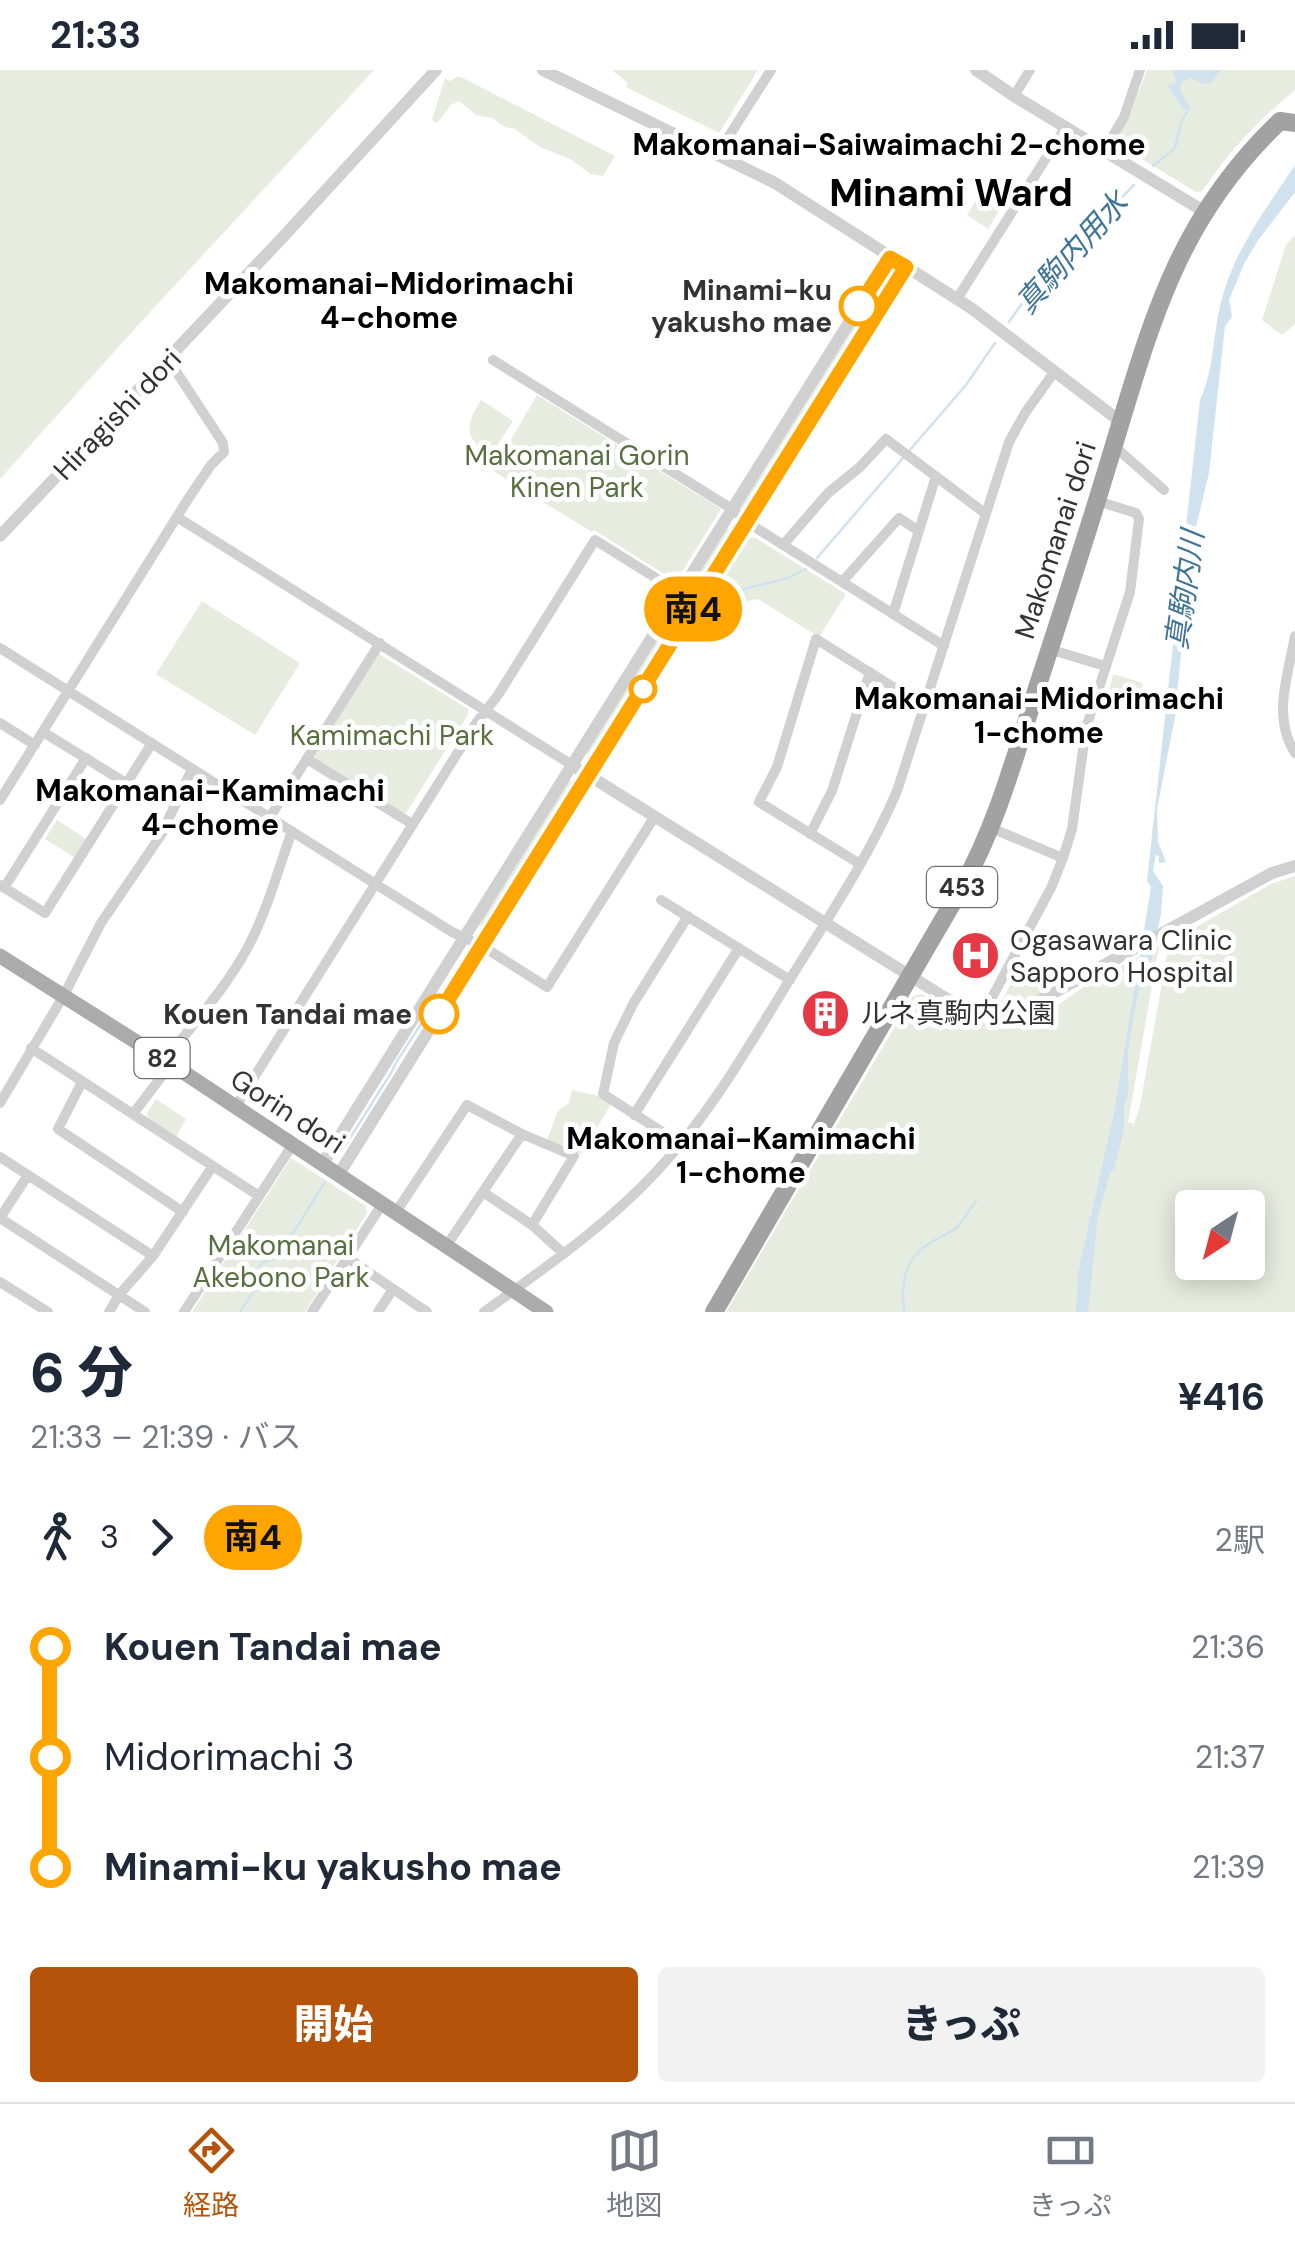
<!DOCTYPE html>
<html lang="ja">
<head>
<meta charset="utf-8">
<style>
	body { margin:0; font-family:"DM Sans","Noto Sans JP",sans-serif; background:#f2f2f3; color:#1f2937; height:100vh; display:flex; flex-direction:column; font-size:38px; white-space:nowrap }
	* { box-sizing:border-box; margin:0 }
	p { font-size:32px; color:#747a83 }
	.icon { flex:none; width:55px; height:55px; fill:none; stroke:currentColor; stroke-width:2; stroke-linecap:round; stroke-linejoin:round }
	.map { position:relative; height:1242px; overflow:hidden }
	.panel { display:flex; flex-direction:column; background:#fff; flex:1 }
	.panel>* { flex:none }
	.badge { padding:0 20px; border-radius:32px; font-size:35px; line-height:65px }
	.needle { width:65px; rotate:216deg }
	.buttons { position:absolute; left:1175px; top:1120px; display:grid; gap:20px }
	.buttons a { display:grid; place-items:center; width:90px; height:90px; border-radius:10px; background:#fff; box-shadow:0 5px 25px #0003; font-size:50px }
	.map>.badge { position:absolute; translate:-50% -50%; box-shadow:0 0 0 5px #fff }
	.legs { display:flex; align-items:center; gap:15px; height:110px; padding:0 30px; font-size:32px }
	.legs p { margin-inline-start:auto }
	.head { display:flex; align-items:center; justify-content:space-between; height:170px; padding:0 30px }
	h1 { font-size:55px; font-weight:800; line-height:75px }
	.button { display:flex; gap:20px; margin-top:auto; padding:20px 30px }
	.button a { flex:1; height:115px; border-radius:10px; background:#b45309; color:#fff; font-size:40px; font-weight:800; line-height:115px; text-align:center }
	.button a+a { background:#f2f2f3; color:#1f2937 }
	ul { padding:0 30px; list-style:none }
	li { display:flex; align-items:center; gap:35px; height:110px; font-size:38px }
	li i { display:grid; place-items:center; width:15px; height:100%; margin:0 12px; background:currentColor }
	li i::after { content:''; width:25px; height:25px; margin:-12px; border:8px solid; border-radius:50%; background:#fff }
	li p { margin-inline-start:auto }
	li:first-child i { background:linear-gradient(#0000 50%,currentColor 0) }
	li:last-child i { background:linear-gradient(currentColor 50%,#0000 0) }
	.status { display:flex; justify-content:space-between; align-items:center; height:70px; padding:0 50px; background:#fff; direction:ltr }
	.status svg { height:28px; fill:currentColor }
	.tabs { display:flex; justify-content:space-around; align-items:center; height:140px; border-top:2px solid #e0e1e3; background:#fff; font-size:28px; color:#747a83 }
	.tabs a { display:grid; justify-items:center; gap:5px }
	.tabs .active { color:#b45309 }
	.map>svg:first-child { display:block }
</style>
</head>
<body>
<div class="status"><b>21:33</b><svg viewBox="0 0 49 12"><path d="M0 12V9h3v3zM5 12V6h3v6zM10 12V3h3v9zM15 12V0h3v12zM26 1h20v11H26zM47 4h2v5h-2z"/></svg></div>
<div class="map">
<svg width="1295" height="1242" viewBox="0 0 1295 1242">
	<rect width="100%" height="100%" fill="#fff"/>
	<path fill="#e6ecdf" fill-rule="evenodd" d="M 0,0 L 374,0 L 139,254 L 0,409 Z
		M 612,0 L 758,0 L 719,63 L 626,17 L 628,13 Z
		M 1147,0 L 1295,0 L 1295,20 C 1258,50 1229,82 1202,121 L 1196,122 L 1114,72 L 1128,49 Z
		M 459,6 L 615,86 L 603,106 L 591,104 L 570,89 L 540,77 L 515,59 L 505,57 L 492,48 L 476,45 L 459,31 L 451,35 L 437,53 L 432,50 L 444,11 L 445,9 L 450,11 Z
		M 992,105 L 1013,118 L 988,159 L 967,145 Z
		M 1295,165 L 1295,254 L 1282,265 L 1262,250 L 1286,175 Z
		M 886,203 L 893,207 L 746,442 L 741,440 L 740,436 Z
		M 537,325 L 721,439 L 678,508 L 672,509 L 594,460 L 592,462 L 493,401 Z
		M 481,330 L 513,351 L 491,385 C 463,368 465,356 481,330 Z
		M 725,457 L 735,463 L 594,688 L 585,682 Z
		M 754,467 L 846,524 L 819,567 L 758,529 L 711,538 L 706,536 L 748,468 Z
		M 202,531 L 300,593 L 255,665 L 156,604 Z
		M 379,584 L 468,639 L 468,645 L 406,743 L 401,743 L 316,690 L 315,685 Z
		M 1113,604 L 1143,613 L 1139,635 L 1108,626 Z
		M 569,710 L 575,714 L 571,724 L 489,856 L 480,856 L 478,853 Z
		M 57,750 L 89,771 L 77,789 L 45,769 Z
		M 1295,806 L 1295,1242 L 726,1242 L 913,926 L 922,924 L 968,951 L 992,954 L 1014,951 L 1055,937 L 1092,911 L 1159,876 L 1128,1052 L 1134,1054 L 1140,1036 L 1168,879 L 1172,871 L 1271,814 ZM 1192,1138 L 1248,1138 L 1248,1192 L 1192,1192 Z
		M 1020,896 L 1056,914 C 1039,924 1021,937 1000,934 Z
		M 572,1020 L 599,1026 L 611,1034 L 581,1084 L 547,1070 L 558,1041 L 569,1033 Z
		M 156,1029 L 186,1049 L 175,1069 L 148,1050 L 147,1043 Z
		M 291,1088 L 366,1136 L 367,1143 L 305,1242 L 192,1242 Z"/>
	<path fill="#cfe2ee" d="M 1175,0 L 1221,0 L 1211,13 L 1205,14 L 1190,8 L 1181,13 L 1180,20 L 1189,38 L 1184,40 L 1168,17 L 1171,13 L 1175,14 L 1176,11 L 1173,3 Z
		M 1295,95 L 1295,122 L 1259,169 L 1244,194 L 1229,230 L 1232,247 L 1225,256 L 1209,403 L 1191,477 L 1196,484 L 1186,565 L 1182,573 L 1175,647 L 1157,739 L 1158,772 L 1166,792 L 1159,793 L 1159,787 L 1156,784 L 1153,801 L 1163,816 L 1161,844 L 1148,906 L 1141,912 L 1134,943 L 1128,984 L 1128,1022 L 1124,1038 L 1124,1058 L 1114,1100 L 1111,1101 L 1098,1145 L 1088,1242 L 1076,1242 L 1078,1203 L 1115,1038 L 1151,817 L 1147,811 L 1200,330 C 1214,301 1213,263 1221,232 C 1234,180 1266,139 1295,95 Z"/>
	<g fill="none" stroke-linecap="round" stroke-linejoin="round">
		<path stroke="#cfe2ee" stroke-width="2.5" d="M 1153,96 L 1175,78 L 1181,53 L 1189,38 L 1187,35
			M 1009,252 L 1034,216 L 1134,115
			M 909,381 L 966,315 L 995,273
			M 817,488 L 903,388
			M 713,527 L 788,508 L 806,499
			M 654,582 L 683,537
			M 586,692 L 622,634
			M 483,855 L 572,713
			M 345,1076 L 391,1003 L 397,991 L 462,891
			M 240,1242 L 260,1212 L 259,1198 L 262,1193 L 278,1187 L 325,1112
			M 904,1242 C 901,1214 903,1189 930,1173 C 939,1167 949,1164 957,1157 C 964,1150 970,1139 976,1131"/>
		<path stroke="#d0d0d0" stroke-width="10" d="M 1014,26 L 1030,0
			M 1104,81 L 1124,47 L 1140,0
			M 717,85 L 771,0
			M 957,229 L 1065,58
			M 493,290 L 732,439 L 753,456 L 944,576
			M 1114,376 L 1164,420
			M 177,447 L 572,695
			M 783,475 L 828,423 L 860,397 L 886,369 L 986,444
			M 842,512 L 899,448 L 919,461
			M 893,544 L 936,406
			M 1295,566 C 1288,605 1272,647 1295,683
			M 0,578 L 452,862 L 482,876 L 547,917 L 655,746
			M 1049,579 L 1105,596
			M 0,653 L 35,675
			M 43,662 L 126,713
			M 307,689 L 412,754
			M 0,730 L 188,429 L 211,395 L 224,382 L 223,373 L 168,289
			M 270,747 L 380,573
			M 991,758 L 1063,788
			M 810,764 L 832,721 L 870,602
			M 860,794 L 759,732 L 777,697 L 816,569 L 925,637
			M 0,815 L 45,843 L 152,673
			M 4,818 L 86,688
			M 661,830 L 790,910
			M 983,944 L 1051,818 L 1063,788 L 1072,759 L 1086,658 L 1130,522 L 1139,449 L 1136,443 L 1097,431
			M 31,978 L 259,1126
			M 165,990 C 193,954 226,918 248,877 C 267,841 278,800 292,761
			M 82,1012 L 58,1059 L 183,1142
			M 0,1033 L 64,925 L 101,853 L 161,765 L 192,699
			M 236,1036 L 477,652 L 498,625 L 595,470 L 680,523
			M 133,1044 L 171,994
			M 634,1045 L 739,878
			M 681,1074 L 603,1024 L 614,973 L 633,934 L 688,846
			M 0,1087 L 153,1186
			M 483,1122 L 532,1155
			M 396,1142 L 467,1035 L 522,1064 L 574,1086 L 532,1155 L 563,1183
			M 0,1148 L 145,1242
			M 0,1148 L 28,1105
			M 447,1175 L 522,1064
			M 346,1187 L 427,1242
			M 0,1212 L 48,1242
			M 109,1242 L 119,1225 L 153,1186 L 212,1097
			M 184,1242 L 293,1074
			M 312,1242 L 383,1133
			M 378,1242 L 393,1219
			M 484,1242 C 543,1199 606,1156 656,1102 C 709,1046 747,979 787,914 C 826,851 868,789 897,721 L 1009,372 L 1025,343 L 1055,301"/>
		<path stroke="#d0d0d0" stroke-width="12" d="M 543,0 L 775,113 L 971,238 L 1121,352
			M 976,0 L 1014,26 L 1205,142
			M 0,466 L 283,167 L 436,0
			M 572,695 L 960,937 C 982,947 1003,945 1026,938 L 1272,803 L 1295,796
			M 323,1093 L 890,187
			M 339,1104 L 906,197"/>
		<path stroke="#ababab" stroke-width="15" d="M 0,886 L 165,990 L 546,1242"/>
		<path stroke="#a2a2a2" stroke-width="18" d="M 714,1242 L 962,817 C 997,754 1015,686 1037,618 C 1063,538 1089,459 1113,378 C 1152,250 1178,148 1280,51 L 1295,53"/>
	</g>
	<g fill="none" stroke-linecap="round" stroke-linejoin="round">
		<defs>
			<path id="line-1" d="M 439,944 L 906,197 L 890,188 L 859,236"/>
		</defs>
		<use href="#line-1" stroke="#fff" stroke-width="22"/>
		<use href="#line-1" stroke="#ffa500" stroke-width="15"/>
	</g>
	<defs>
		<symbol id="hospital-disc" viewBox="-11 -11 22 22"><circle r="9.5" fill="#e63946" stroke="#fff"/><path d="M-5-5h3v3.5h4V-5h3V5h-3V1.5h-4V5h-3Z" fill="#fff"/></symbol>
		<symbol id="building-disc" viewBox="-11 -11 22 22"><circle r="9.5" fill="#e63946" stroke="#fff"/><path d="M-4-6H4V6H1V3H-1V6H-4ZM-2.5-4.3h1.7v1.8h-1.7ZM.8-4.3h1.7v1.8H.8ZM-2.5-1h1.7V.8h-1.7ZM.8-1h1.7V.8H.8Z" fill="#fff"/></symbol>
	</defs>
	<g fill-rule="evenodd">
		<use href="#hospital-disc" x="948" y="858" width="55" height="55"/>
		<use href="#building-disc" x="798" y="916" width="55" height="55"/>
	</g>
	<g fill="#fff" stroke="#ffa500" stroke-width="5">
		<circle cx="859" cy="236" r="18"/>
		<circle cx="643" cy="619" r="12"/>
		<circle cx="439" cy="944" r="18"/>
	</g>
	<g text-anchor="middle" stroke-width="10" stroke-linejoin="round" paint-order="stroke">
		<g fill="#fff" stroke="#707070" stroke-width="2.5">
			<rect x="927" y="797" width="70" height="40" rx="8"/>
			<rect x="134.5" y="968" width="55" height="40" rx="8"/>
		</g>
		<g font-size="25" font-weight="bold" fill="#333">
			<text x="962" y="826">453</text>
			<text x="162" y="997">82</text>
		</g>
		<g font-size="28" font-weight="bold" fill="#333" stroke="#fff" text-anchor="end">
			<text x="832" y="230">Minami-ku<tspan x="832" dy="32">yakusho mae</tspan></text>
			<text x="412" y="954">Kouen Tandai mae</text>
		</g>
		<g font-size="28" fill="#333" stroke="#fff">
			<text transform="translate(117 344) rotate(-46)" y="10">Hiragishi dori</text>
			<text transform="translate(1055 470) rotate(-72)" y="10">Makomanai dori</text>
			<text transform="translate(288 1041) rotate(33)" y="10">Gorin dori</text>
		</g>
		<g font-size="28" fill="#56703f" stroke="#fff">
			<text x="577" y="395">Makomanai Gorin<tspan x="577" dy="32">Kinen Park</tspan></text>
			<text x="392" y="675">Kamimachi Park</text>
			<text x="281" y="1185">Makomanai<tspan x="281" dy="32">Akebono Park</tspan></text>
		</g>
		<g font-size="28" fill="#333" stroke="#fff" text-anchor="start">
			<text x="1010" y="880">Ogasawara Clinic<tspan x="1010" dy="32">Sapporo Hospital</tspan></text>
			<text x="860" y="953">ルネ真駒内公園</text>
		</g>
		<g font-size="30" font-weight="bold" fill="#000" stroke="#fff">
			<text x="889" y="85">Makomanai-Saiwaimachi 2-chome</text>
			<text x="389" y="224">Makomanai-Midorimachi<tspan x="389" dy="34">4-chome</tspan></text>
			<text x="1039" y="639">Makomanai-Midorimachi<tspan x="1039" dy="34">1-chome</tspan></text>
			<text x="210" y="731">Makomanai-Kamimachi<tspan x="210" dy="34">4-chome</tspan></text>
			<text x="741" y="1079">Makomanai-Kamimachi<tspan x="741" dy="34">1-chome</tspan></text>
		</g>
		<g font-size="30" font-style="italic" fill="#3f7597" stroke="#fff">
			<text transform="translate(1072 183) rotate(-48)" y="10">真駒内用水</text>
			<text transform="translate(1185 520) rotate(-82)" y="10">真駒内川</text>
		</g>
		<g font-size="38" font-weight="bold" fill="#000" stroke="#fff">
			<text x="951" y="136">Minami Ward</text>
		</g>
	</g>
</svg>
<div class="buttons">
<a><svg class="needle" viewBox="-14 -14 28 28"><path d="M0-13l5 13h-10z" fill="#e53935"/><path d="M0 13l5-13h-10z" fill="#747a83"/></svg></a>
</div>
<b class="badge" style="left:693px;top:539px;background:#ffa500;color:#111">南4</b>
</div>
<section class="panel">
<div class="head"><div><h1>6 分</h1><p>21:33 – 21:39 · バス</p></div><b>¥416</b></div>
<div class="legs"><svg class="icon" aria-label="walk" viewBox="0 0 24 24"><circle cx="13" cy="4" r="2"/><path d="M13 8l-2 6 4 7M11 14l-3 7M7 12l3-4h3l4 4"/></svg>3<svg class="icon" aria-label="forward" viewBox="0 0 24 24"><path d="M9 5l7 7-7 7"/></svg><b class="badge" style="background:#ffa500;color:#111">南4</b><p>2駅</p></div>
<ul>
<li><i style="color:#ffa500"></i><b>Kouen Tandai mae</b><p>21:36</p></li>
<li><i style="color:#ffa500"></i><span>Midorimachi 3</span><p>21:37</p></li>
<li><i style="color:#ffa500"></i><b>Minami-ku yakusho mae</b><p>21:39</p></li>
</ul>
<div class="button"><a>開始</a><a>きっぷ</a></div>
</section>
<nav class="tabs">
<a class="active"><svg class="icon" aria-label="directions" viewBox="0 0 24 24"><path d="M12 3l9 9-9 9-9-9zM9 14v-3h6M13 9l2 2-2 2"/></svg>経路</a>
<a><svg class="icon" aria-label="map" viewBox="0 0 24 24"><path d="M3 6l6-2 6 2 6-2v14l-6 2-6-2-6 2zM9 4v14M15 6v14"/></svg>地図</a>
<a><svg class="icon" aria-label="tickets" viewBox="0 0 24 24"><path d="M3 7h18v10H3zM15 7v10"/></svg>きっぷ</a>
</nav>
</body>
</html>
